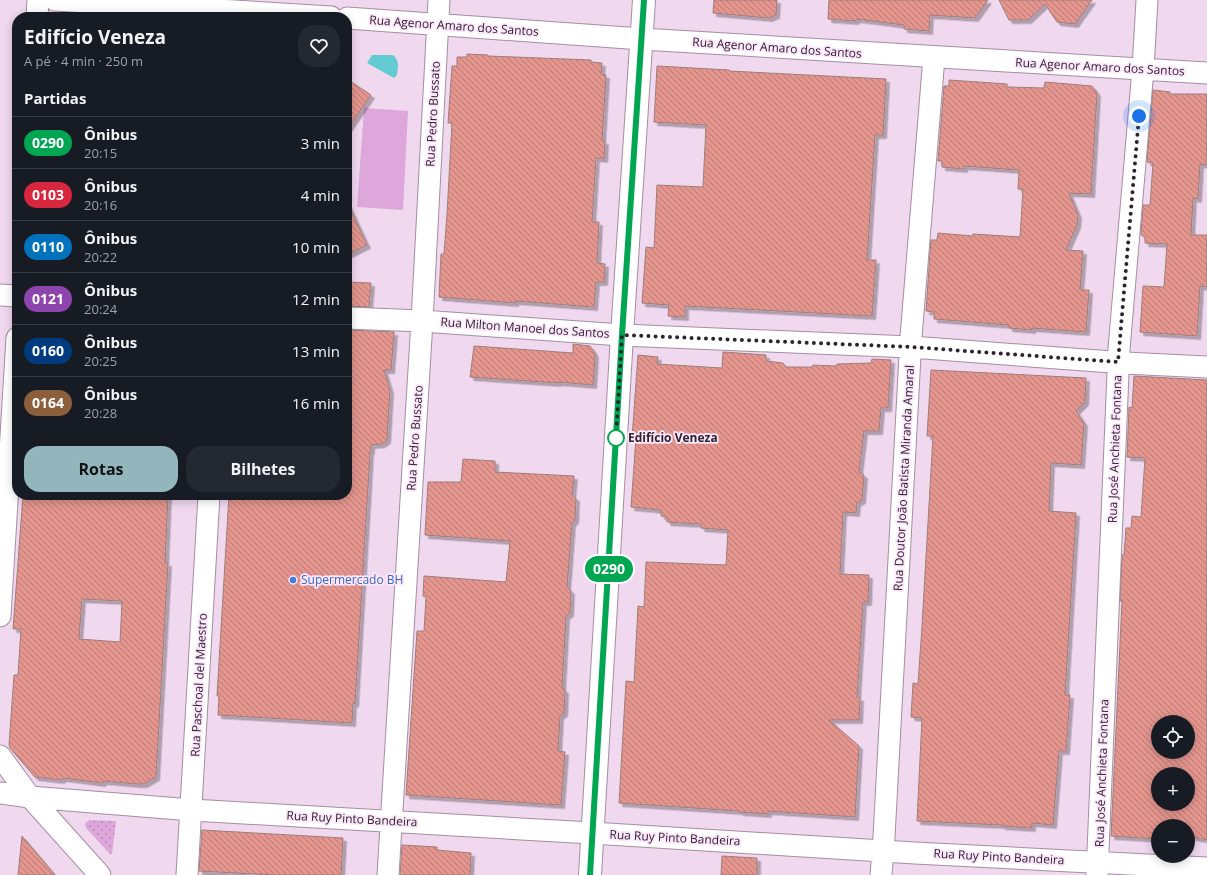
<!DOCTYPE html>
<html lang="pt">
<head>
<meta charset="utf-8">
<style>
	body { margin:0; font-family:"Open Sans",sans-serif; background:#242831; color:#f1f3f6; height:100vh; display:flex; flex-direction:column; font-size:15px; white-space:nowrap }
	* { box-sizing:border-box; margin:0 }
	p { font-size:13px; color:#9ea1a6 }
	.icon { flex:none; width:22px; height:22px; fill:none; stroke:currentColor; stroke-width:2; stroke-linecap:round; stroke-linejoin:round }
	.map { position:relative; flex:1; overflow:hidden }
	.sheet { position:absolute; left:12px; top:12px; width:340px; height:488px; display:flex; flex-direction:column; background:#171b24; border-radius:16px; box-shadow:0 2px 10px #0003 }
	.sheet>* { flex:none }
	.badge { padding:0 8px; border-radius:13px; font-size:14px; line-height:26px }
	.buttons { position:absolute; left:1151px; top:715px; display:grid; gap:8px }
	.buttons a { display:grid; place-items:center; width:44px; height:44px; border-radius:50%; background:#171b24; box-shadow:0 2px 10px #0003; font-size:20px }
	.you { position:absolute; width:20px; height:20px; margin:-10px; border:3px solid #fff; border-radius:50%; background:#1a73e8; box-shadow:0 0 0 6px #1a73e833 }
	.map>.badge { position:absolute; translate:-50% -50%; box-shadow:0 0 0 2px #fff }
	h2 { padding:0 12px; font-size:15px; line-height:36px }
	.round { display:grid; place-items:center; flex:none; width:42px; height:42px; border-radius:16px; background:#242831 }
	.overview { display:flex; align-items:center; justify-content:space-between; height:68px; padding:0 12px }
	h1 { font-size:19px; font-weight:700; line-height:30px }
	.primary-button { display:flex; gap:8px; margin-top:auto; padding:8px 12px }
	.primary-button a { flex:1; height:46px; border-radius:16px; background:#93b6bc; color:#111; font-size:16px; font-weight:700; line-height:46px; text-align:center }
	.primary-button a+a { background:#242831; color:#f1f3f6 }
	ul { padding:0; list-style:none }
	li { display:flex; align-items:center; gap:12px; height:52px; padding:0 12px; border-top:1px solid #363941 }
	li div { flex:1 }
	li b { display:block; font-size:15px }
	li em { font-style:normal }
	li .badge { min-width:44px; font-weight:700; text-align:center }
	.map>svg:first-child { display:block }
</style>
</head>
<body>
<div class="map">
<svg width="1207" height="875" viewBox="0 0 1207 875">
	<defs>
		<pattern id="park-dots" width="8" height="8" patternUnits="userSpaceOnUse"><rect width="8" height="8" fill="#dea7dc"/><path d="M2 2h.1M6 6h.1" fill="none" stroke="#b488b3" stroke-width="1.8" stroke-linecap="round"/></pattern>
		<pattern id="building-back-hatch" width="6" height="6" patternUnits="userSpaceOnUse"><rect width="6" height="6" fill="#e4968e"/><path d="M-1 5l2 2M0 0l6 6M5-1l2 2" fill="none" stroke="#b97a74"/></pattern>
		<filter id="shadow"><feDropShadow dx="3.5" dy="3.5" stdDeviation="0" flood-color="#0004"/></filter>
	</defs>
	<rect width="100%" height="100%" fill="#f0d8ef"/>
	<path fill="url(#park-dots)" d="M 89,820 L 116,821 L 112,854 L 110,854 L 86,828 L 85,824 Z"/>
	<path fill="#dea7dc" d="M 364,108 L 408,111 L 403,210 L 357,207 Z"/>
	<path fill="#65cbd2" d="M 372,55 L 393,55 C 400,61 398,67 397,75 L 394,78 L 392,77 L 367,63 Z"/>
	<path fill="url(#building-back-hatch)" stroke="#9d7e7a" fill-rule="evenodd" filter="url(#shadow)" d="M 714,0 L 777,0 L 776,15 L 769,18 L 713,13 Z
		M 829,0 L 988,0 L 975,18 L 930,15 L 929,31 L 904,29 L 904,25 L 857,19 L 855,21 L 828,19 Z
		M 999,0 L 1092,0 L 1075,24 L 1057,22 L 1045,4 L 1028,20 L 1009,20 Z
		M 467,54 L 488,55 L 488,56 L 591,60 L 591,62 L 602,63 L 601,74 L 606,75 L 602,141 L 605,141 L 604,159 L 596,158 L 592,222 L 599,222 L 597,263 L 605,264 L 604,282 L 596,282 L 594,307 L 515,301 L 515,303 L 439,297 L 441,254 L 444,254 L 447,214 L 452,123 L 448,123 L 452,66 L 457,66 L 457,57 L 467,57 Z
		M 657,66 L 729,70 L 729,71 L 886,79 L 883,135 L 875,135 L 867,260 L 876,260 L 872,316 L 685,306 L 685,317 L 668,316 L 669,305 L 642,303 L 646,247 L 654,248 L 657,185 L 703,187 L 706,125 L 654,122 Z
		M 347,79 L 371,95 L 347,130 Z
		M 949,80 L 1007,84 L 1007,87 L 1044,88 L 1045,82 L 1092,86 L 1097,93 L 1091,194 L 1069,193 L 1078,215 L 1077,225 L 1066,250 L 1083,251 L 1080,290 L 1089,290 L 1086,332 L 1032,328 L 1032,330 L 1009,328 L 1009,325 L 934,319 L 934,312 L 926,311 L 931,240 L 937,240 L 938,233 L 973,236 L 973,234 L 1020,237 L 1023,190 L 1018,189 L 1019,170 L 964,166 L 964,169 L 942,167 L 942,161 L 938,161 L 944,86 L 949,86 Z
		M 1153,90 L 1170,92 L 1170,94 L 1207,94 L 1207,165 L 1200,164 L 1198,199 L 1193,198 L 1191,235 L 1207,235 L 1207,287 L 1200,286 L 1197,336 L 1140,332 L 1143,286 L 1164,287 L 1167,244 L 1145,243 L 1145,237 L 1141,235 L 1143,205 L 1150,205 L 1153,163 L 1147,162 Z
		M 347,202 L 367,245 L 347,255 Z
		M 347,282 L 371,283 L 369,307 L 347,306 Z
		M 347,330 L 394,332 L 391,370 L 384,370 L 390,390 L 387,440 L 382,444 L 371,445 L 371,451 L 368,453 L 370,453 L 355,704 L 353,703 L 352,723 L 218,715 L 219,696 L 217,696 L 229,495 L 347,495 Z
		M 573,344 L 590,346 L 594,352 L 595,355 L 593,385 L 558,382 L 558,383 L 470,377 L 474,346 L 573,353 Z
		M 723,352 L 766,355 L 766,361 L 783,363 L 786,367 L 812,367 L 813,365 L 836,366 L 837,364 L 871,363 L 872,359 L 891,360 L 888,408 L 881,408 L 879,431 L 864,431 L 859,472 L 864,475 L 862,500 L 857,503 L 856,513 L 843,512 L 840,574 L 869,575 L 868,602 L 863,602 L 857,697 L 860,698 L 859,720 L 829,720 L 859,746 L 855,817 L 768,811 L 768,814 L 740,812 L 739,811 L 619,803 L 626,681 L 634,682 L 638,606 L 644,607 L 646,562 L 726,565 L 728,530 L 701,528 L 701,524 L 667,522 L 667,517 L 661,516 L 661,510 L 631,507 L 636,438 L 632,438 L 638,355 L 658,357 L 657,364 L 722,368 Z
		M 931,370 L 1086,378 L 1085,402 L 1076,411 L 1084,423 L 1081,465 L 1051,463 L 1049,511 L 1076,513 L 1065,695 L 1070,695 L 1066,751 L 1059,751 L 1053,825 L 1032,823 L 1032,828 L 1002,826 L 1002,825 L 917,821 L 922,718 L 911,717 L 913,683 L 918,684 L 922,626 L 933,436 L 927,436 Z
		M 1134,376 L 1207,380 L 1207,840 L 1188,836 L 1188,826 L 1158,826 L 1158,839 L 1111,836 L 1122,601 L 1120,601 L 1122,555 L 1124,555 L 1126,528 L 1131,528 L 1132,516 L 1141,517 L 1145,458 L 1127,457 L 1129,407 L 1132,408 ZM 1158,722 L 1188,722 L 1188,752 L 1158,752 ZM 1158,774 L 1188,774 L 1188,804 L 1158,804 Z
		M 463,459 L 495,461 L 495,472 L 574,476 L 572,496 L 576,498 L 575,520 L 572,523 L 567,587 L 571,591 L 570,613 L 566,616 L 562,688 L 565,690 L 564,713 L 560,716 L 558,751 L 565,752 L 561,805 L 406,795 L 417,631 L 424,631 L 426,597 L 423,596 L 424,576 L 506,582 L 510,541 L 425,535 L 428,482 L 461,482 Z
		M 23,495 L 168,495 L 165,563 L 168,563 L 156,777 L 144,784 L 136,784 L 104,781 L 102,783 L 63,778 L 61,780 L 35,777 L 10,748 L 9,745 L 14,675 L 18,675 L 21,629 L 13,629 ZM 82,599 L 122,601 L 120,642 L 79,639 Z
		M 202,830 L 343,838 L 341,875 L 274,875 L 199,871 Z
		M 22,836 L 55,875 L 18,875 Z
		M 402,845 L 437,847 L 437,850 L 471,853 L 470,875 L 400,875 Z
		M 722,856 L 757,858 L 757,875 L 721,875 Z"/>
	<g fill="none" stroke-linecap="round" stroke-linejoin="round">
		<defs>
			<path id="street" d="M 55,0 L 331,17
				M 37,17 L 38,0
				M 347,18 L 642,39 L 1207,73
				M 0,295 L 17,296
				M 347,318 L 422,321 L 622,335 L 911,347 L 1125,363 L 1207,367
				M 0,616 L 17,338
				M 0,756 L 30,797 L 100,875
				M 0,793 L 30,797 L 192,810 L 592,833 L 915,853 L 1207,868
				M 187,875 L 209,495
				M 388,875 L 422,321 L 439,0
				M 881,875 L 884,837 L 911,337 L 934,57
				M 1097,875 L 1119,349 L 1143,69 L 1147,0"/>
			<path id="secondary" d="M 590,875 L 622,335 L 644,0"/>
		</defs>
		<use href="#street" stroke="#a48ea3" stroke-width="23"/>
		<use href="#secondary" stroke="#a48ea3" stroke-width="24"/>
		<use href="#street" stroke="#fff" stroke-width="21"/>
		<use href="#secondary" stroke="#fff" stroke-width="22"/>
	</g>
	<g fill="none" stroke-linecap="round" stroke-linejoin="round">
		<defs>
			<path id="line" d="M 590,875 L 622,335 L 644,0"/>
		</defs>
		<use href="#line" stroke="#fff" stroke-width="9"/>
		<use href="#line" stroke="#00a651" stroke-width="6"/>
		<path stroke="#2d242d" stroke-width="4" stroke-dasharray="0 7.2" d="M 616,438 L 622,335 L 911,347 L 1118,362 L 1139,116"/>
	</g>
	<circle fill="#fff" stroke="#00a651" stroke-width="2" cx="616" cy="438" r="8"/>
	<circle fill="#3f7fe0" stroke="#fee6fc" stroke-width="1.5" cx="293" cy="580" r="4"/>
	<g text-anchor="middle" stroke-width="3.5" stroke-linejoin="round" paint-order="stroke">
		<g font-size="12" fill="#2d242d" stroke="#fee6fc">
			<text transform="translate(454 26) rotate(4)" y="4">Rua Agenor Amaro dos Santos</text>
			<text transform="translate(777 48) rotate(4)" y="4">Rua Agenor Amaro dos Santos</text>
			<text transform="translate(1100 67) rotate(3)" y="4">Rua Agenor Amaro dos Santos</text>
			<text transform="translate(433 114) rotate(-87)" y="4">Rua Pedro Bussato</text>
			<text transform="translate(525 328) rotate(4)" y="4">Rua Milton Manoel dos Santos</text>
			<text transform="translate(415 438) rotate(-86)" y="4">Rua Pedro Bussato</text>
			<text transform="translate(1115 449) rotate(-88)" y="4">Rua José Anchieta Fontana</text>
			<text transform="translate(904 478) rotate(-87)" y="4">Rua Doutor João Batista Miranda Amaral</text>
			<text transform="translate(199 685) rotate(-87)" y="4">Rua Paschoal del Maestro</text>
			<text transform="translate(1102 773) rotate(-88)" y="4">Rua José Anchieta Fontana</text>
			<text transform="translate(352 819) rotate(3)" y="4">Rua Ruy Pinto Bandeira</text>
			<text transform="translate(675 838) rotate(3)" y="4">Rua Ruy Pinto Bandeira</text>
			<text transform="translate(999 857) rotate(3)" y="4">Rua Ruy Pinto Bandeira</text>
		</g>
		<g font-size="12" font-weight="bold" fill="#2d242d" stroke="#fee6fc" text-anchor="start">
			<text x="628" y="442">Edifício Veneza</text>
		</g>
		<g font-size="12" fill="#366cbe" stroke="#fee6fc" text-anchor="start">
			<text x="301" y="584">Supermercado BH</text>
		</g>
	</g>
</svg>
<div class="buttons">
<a><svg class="icon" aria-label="locate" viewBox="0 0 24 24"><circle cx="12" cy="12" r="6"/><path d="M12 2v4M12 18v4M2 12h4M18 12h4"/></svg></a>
<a>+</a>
<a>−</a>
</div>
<div class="you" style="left:1139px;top:116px"></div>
<b class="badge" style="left:609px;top:569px;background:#00a651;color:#fff">0290</b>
<section class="sheet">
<div class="overview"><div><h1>Edifício Veneza</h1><p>A pé · 4 min · 250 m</p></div><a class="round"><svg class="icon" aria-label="heart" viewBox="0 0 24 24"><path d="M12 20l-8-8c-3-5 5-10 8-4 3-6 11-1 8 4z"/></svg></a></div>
<h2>Partidas</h2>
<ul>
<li><span class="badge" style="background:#00a651;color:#fff">0290</span><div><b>Ônibus</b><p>20:15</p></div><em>3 min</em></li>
<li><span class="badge" style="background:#d7263d;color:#fff">0103</span><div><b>Ônibus</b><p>20:16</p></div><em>4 min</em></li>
<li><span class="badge" style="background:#0072bc;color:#fff">0110</span><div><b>Ônibus</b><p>20:22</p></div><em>10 min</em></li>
<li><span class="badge" style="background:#8e44ad;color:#fff">0121</span><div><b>Ônibus</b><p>20:24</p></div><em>12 min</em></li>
<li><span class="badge" style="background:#003b80;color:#fff">0160</span><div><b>Ônibus</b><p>20:25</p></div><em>13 min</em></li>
<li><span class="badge" style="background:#8b5e3c;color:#fff">0164</span><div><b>Ônibus</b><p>20:28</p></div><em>16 min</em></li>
</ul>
<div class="primary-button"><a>Rotas</a><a>Bilhetes</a></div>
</section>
</div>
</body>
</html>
